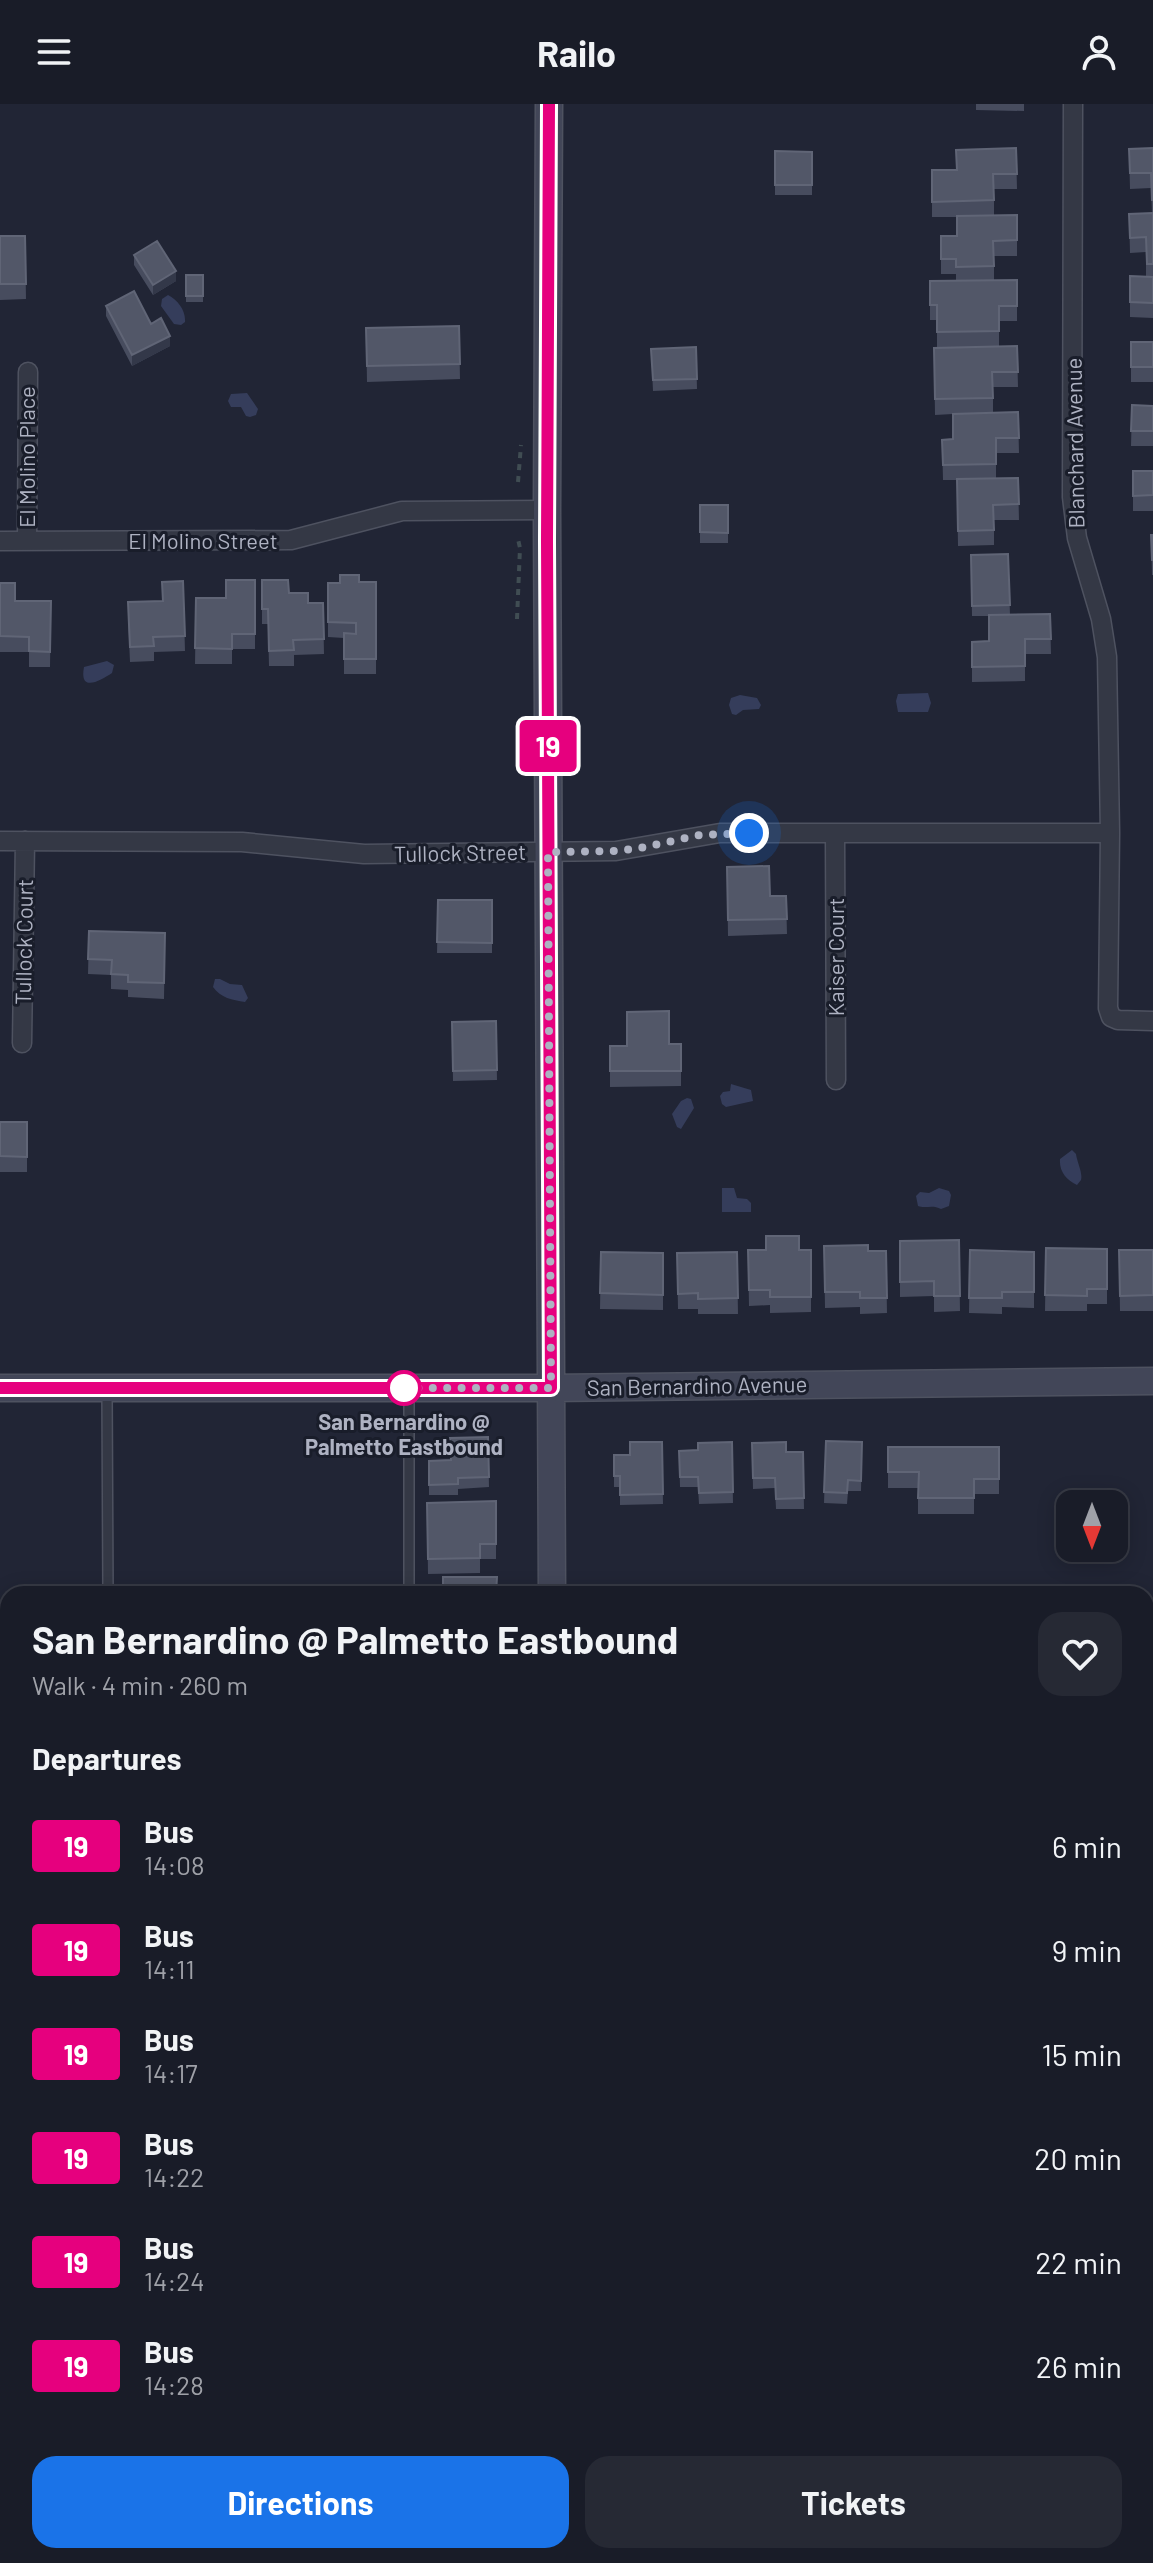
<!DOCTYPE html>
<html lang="en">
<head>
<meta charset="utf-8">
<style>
	body { margin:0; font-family:Barlow,sans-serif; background:#262934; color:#f1f3f6; height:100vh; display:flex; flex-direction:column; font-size:30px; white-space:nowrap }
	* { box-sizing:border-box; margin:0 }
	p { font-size:26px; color:#9fa1a8 }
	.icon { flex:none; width:44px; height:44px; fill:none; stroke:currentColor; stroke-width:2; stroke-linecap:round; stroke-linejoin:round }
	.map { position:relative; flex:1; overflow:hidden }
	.panel { position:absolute; left:0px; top:1482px; width:1154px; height:978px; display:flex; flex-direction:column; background:#191c28; border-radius:24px 24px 0 0; box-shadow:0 4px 20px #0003,0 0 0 2px #373a45 }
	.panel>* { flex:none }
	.badge { padding:0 16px; border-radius:6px; font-size:28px; line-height:52px }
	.needle { width:52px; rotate:180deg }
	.controls { position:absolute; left:1056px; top:1386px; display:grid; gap:16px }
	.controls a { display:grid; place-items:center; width:72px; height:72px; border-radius:16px; background:#191c28; box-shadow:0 4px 20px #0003,0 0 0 2px #373a45; font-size:40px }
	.you { position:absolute; width:40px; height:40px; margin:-20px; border:6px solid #fff; border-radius:50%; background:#1a73e8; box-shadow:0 0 0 12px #1a73e833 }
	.map>.badge { position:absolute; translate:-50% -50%; box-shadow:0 0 0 4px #fff }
	h2 { padding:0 32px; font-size:30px; line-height:72px }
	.round { display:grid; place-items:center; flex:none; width:84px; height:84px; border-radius:24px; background:#262934 }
	.overview { display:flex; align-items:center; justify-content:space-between; height:136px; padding:0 32px }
	h1 { font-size:38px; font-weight:700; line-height:60px }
	.cta { display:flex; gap:16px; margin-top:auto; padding:16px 32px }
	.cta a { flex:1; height:92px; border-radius:24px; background:#1a73e8; color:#fff; font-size:32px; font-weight:700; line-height:92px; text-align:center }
	.cta a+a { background:#262934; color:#f1f3f6 }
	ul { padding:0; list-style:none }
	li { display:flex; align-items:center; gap:24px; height:104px; padding:0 32px }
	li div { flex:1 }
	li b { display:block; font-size:30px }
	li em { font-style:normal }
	li .badge { min-width:88px; font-weight:700; text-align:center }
	header { display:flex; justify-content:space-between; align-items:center; height:104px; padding:0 32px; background:#191c28; font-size:36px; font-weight:700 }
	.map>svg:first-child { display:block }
</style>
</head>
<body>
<header><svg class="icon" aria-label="menu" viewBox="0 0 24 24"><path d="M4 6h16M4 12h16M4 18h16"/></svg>Railo<svg class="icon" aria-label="person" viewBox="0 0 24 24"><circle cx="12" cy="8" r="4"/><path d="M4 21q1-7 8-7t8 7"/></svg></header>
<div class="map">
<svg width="1153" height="2459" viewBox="0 0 1153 2459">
	<rect width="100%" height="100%" fill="#212535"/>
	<path fill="#353d5b" d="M 168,191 C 178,196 186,207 185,218 L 181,221 L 174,220 L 161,202 L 162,195 Z
		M 247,289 L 258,305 L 256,311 L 250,313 L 246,312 L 241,303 L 231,303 L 228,297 L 231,290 Z
		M 107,557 L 114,561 L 112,569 C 100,577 79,589 84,563 Z
		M 928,589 L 931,599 L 928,608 L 898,608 L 896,597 L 898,590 Z
		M 740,591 L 757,594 L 761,601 L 759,605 L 743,606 L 736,611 L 732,610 L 729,601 L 731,594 Z
		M 215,875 L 220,875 L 230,880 L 242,881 L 248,894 L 245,898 C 232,896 221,894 213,883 Z
		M 731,980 L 751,986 L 753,997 L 726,1003 L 722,1000 L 720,992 L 723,988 L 730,987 Z
		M 687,994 L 691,995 L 694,1004 L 681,1025 L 677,1023 L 672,1010 L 681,997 Z
		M 1072,1046 L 1076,1050 C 1077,1058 1083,1069 1081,1076 L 1077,1081 C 1066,1076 1059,1067 1060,1055 Z
		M 722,1084 L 734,1084 L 737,1094 L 747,1095 L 751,1099 L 751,1108 L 722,1108 Z
		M 939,1084 L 949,1087 L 951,1091 L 949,1102 L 941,1105 C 932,1100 926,1105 918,1102 L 916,1092 L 920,1088 L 929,1089 Z"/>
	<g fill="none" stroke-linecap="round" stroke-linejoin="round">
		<defs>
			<path id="lane" d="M 107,1287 L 108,1490
				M 409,1490 L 409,1287"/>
			<path id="street" d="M 1073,0 L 1072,393 L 1077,434 L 1101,515 L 1107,553 L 1110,729 L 1108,904 L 1111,913 L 1118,916 L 1153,917
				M 0,437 L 291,436 L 402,407 L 547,406
				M 27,437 L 28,268
				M 835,729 L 836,976
				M 0,737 L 242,738 L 364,750 L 616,747 L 720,729 L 1110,729
				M 22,939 L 25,737
				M 1146,1635 L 1153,1635
				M 0,2007 L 8,2007
				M 1146,2158 L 1153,2158"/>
			<path id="secondary" d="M 549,0 L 547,406 L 552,1490
				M 0,1284 L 551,1284 L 1153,1277
				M 555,2452 L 555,2459"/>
		</defs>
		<use href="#lane" stroke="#4e5260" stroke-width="12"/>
		<use href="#street" stroke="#4e5260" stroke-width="21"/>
		<use href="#secondary" stroke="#4e5260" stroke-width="29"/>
		<path stroke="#404d53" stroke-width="4" stroke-dasharray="6 6" stroke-linecap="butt" d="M 518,378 L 521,341
			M 517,515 L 520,444 L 518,435"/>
		<use href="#lane" stroke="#343845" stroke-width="9"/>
		<use href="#street" stroke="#343845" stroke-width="18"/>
		<use href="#secondary" stroke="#424658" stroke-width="26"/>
	</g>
	<path fill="#474c5e" d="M 976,0 L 1024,0 L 1024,7 L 976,6 Z
		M 1016,44 L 1017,85 L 994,85 L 994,111 L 1017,111 L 1017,152 L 994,152 L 994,176 L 1017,176 L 1017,217 L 999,217 L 999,242 L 1017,242 L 1018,283 L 993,283 L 993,309 L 1018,308 L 1019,349 L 996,349 L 996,374 L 1018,374 L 1019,416 L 994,416 L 994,441 L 958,442 L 957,376 L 943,376 L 942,336 L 953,335 L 953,310 L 935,311 L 934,244 L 937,243 L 937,216 L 930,216 L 930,177 L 956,177 L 956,170 L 941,170 L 941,132 L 957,132 L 957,113 L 932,113 L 932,66 L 956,66 Z
		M 1153,44 L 1153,214 L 1130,213 L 1130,172 L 1146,173 L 1146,148 L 1130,149 L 1129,110 L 1152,109 L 1151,84 L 1130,85 L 1129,45 Z
		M 775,47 L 812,48 L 812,91 L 775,91 Z
		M 0,132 L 25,132 L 26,195 L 0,196 Z
		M 134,151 L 176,177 L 153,191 L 134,161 Z
		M 186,171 L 203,171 L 203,198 L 186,198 Z
		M 106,202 L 151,220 L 170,242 L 132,262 L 106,212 Z
		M 459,222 L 460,275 L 367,278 L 366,224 Z
		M 1131,238 L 1153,238 L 1153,278 L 1131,278 Z
		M 696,243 L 697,285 L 653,287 L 651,245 Z
		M 1132,301 L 1153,301 L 1153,342 L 1131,342 Z
		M 1133,367 L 1153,367 L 1153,407 L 1133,407 Z
		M 700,401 L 728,401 L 728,439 L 700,439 Z
		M 1151,431 L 1153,431 L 1153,471 L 1152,471 Z
		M 1008,450 L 1010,511 L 1050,510 L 1051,550 L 1025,550 L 1025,577 L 972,578 L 972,538 L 989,537 L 989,512 L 972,512 L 971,451 Z
		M 255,476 L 255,545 L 232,545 L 232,560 L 195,560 L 196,494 L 226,494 Z
		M 262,476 L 308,499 L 323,499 L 324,550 L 294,551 L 294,562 L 269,562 L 268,520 L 262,520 Z
		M 183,477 L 185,547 L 154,548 L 154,557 L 130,558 L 128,513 L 163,497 Z
		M 376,478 L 376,570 L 344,570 L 344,534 L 328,533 L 328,479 Z
		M 0,479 L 15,497 L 51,497 L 50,563 L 29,563 L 29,548 L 0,548 Z
		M 727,763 L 770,792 L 786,792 L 787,830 L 728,832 Z
		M 438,796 L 492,796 L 492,849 L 437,849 Z
		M 89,827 L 165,829 L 164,895 L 128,893 L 128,886 L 111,885 L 111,871 L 88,870 Z
		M 496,917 L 497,976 L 453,977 L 452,918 Z
		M 669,940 L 681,940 L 681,982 L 610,983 L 610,942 Z
		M 0,1018 L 27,1018 L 27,1068 L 0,1068 Z
		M 959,1136 L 960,1207 L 934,1208 L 934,1192 L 900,1193 L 900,1137 Z
		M 824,1142 L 868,1147 L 886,1147 L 887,1209 L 860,1210 L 860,1203 L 825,1204 Z
		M 1046,1144 L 1107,1145 L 1107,1200 L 1087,1200 L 1087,1207 L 1045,1207 Z
		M 748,1146 L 811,1146 L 811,1208 L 770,1209 L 770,1201 L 749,1202 Z
		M 970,1146 L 1034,1148 L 1034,1204 L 1002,1203 L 1002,1210 L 969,1209 Z
		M 1119,1146 L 1153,1146 L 1153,1207 L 1120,1207 Z
		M 601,1148 L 663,1149 L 663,1206 L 600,1205 Z
		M 737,1148 L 738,1210 L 698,1210 L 698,1205 L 678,1205 L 677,1149 Z
		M 488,1333 L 489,1383 L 458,1385 L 458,1391 L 429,1391 L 429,1357 L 451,1356 Z
		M 826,1337 L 862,1338 L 861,1387 L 848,1387 L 847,1400 L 824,1399 Z
		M 662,1338 L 663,1400 L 620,1401 L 620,1383 L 614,1383 L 614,1351 L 630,1351 Z
		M 732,1338 L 733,1399 L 699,1400 L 698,1383 L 680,1383 L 679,1347 L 698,1346 Z
		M 752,1339 L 786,1348 L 803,1348 L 804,1405 L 776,1405 L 775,1384 L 753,1385 Z
		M 888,1343 L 999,1343 L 999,1390 L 974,1390 L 974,1410 L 918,1410 L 918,1384 L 888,1384 Z
		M 496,1397 L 496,1455 L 480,1455 L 480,1469 L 428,1470 L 427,1399 Z
		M 1146,1673 L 1153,1673 L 1153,1978 L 1146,1978 Z
		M 1146,2013 L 1151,2013 L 1151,2076 L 1146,2076 Z
		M 1146,2198 L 1153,2198 L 1153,2263 L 1146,2263 Z"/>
	<path fill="#333849" d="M 176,167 L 176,177 L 153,191 L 153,181 Z
		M 170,232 L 170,242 L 132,262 L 132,251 Z"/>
	<path fill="#525768" stroke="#606576" stroke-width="2" d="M 1016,44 L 1017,70 L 993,70 L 994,96 L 932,98 L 932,66 L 957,66 L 956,46 Z
		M 1153,44 L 1153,96 L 1152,96 L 1151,69 L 1130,69 L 1129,45 Z
		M 775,47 L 812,48 L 812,81 L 775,81 Z
		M 1153,109 L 1153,160 L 1147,160 L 1146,133 L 1130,134 L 1129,110 Z
		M 1017,111 L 1017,136 L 993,137 L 994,162 L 956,163 L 956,155 L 941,155 L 941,132 L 957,132 L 957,112 Z
		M 0,132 L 25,132 L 26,180 L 0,180 Z
		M 157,137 L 176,167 L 153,181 L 134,151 Z
		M 186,171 L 203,171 L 203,192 L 186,192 Z
		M 1130,172 L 1153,173 L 1153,199 L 1130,198 Z
		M 1017,176 L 1017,202 L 999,202 L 999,227 L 937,228 L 937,201 L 930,201 L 930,177 Z
		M 134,187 L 151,220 L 161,214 L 170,232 L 132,251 L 106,202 Z
		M 459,222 L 460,260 L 367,262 L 366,224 Z
		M 1131,238 L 1153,238 L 1153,263 L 1131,263 Z
		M 1017,242 L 1018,268 L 992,268 L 993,294 L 935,295 L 934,244 Z
		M 696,243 L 697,275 L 653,276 L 651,245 Z
		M 1132,301 L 1153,302 L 1153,327 L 1131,327 Z
		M 1018,308 L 1019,334 L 996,334 L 996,360 L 943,361 L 942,336 L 953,335 L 953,310 Z
		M 1133,367 L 1153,367 L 1153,391 L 1133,392 Z
		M 1018,374 L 1019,400 L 993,401 L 994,426 L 958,427 L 957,375 Z
		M 700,401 L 728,401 L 728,429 L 700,428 Z
		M 1151,431 L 1153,431 L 1153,456 L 1152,456 Z
		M 1008,450 L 1010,501 L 972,502 L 971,451 Z
		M 340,471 L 359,471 L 359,478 L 376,478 L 376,555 L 344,555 L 344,529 L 356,530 L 356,519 L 328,518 L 328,479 L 340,479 Z
		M 226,476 L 255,476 L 255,530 L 232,530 L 232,545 L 195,544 L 196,494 L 226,494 Z
		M 262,476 L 288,476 L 289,489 L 308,489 L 308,499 L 323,499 L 324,535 L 293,536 L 294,546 L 269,547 L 268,505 L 262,505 Z
		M 183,477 L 185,532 L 153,533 L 154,542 L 130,543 L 128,498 L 163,497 L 162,478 Z
		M 0,479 L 15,479 L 15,497 L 51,497 L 50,548 L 29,547 L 29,533 L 0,532 Z
		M 1050,510 L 1051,535 L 1025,535 L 1025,562 L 972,563 L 972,538 L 989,537 L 989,511 Z
		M 769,762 L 770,792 L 786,792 L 787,815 L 728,816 L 727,763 Z
		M 438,796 L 492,796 L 492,839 L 437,838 Z
		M 89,827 L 165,829 L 164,879 L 128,878 L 128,871 L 111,870 L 112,856 L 88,855 Z
		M 669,907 L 669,940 L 681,940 L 681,967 L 610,967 L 610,942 L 627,942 L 627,908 Z
		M 496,917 L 497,966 L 453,967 L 452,918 Z
		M 0,1018 L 27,1018 L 27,1053 L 0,1052 Z
		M 766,1132 L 799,1132 L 799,1146 L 811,1146 L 811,1193 L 770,1193 L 770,1186 L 749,1186 L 748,1146 L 766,1146 Z
		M 959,1136 L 960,1192 L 934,1192 L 934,1177 L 900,1178 L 900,1137 Z
		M 868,1141 L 868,1147 L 886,1147 L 887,1194 L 860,1194 L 860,1188 L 825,1188 L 824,1142 Z
		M 1046,1144 L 1107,1145 L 1107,1185 L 1087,1185 L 1087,1192 L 1045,1191 Z
		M 970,1146 L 1034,1148 L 1034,1188 L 1002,1188 L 1002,1194 L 969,1194 Z
		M 1119,1146 L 1153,1146 L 1153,1191 L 1120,1192 Z
		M 601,1148 L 663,1149 L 663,1191 L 600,1189 Z
		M 737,1148 L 738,1194 L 698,1195 L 698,1189 L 678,1190 L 677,1149 Z
		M 488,1333 L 489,1373 L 458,1374 L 458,1380 L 429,1381 L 429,1357 L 451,1356 L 450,1334 Z
		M 826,1337 L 862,1338 L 861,1377 L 848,1376 L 847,1389 L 824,1388 Z
		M 630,1338 L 662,1338 L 663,1390 L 620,1391 L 620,1372 L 614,1372 L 614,1351 L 630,1351 Z
		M 732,1338 L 733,1388 L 699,1389 L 698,1373 L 680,1373 L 679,1347 L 698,1346 L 698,1339 Z
		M 786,1338 L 786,1348 L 803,1348 L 804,1394 L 776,1395 L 775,1374 L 753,1374 L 752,1339 Z
		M 888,1343 L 999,1343 L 999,1375 L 974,1375 L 974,1394 L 918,1394 L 919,1368 L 888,1368 Z
		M 496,1397 L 496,1440 L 480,1440 L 480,1454 L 428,1455 L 427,1399 Z
		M 443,1473 L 497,1473 L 496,1490 L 443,1490 Z
		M 1146,1493 L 1148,1493 L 1147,1539 L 1146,1539 Z
		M 1146,1673 L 1153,1673 L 1153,1719 L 1146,1719 Z
		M 1153,1732 L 1153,1805 L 1146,1805 L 1146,1733 Z
		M 1146,1816 L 1153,1816 L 1153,1879 L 1146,1879 Z
		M 1146,1891 L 1153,1891 L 1153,1962 L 1146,1962 Z
		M 1146,2013 L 1151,2013 L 1151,2060 L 1146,2060 Z
		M 1146,2198 L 1153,2198 L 1153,2248 L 1146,2247 Z"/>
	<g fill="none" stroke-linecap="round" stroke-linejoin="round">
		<defs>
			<path id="line" d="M 0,1284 L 551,1284 L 547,437 L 549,0"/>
		</defs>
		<use href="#line" stroke="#fff" stroke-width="18"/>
		<use href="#line" stroke="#e6007e" stroke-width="12"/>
		<path stroke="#aeb2c2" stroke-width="8" stroke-dasharray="0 14.4" d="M 404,1284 L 551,1284 L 548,748 L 616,747 L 640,744 L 700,731 L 749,729"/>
	</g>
	<circle fill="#fff" stroke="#e6007e" stroke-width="4" cx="404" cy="1284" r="16"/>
	<g text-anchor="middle" stroke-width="6" stroke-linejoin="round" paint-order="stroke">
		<g font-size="22" fill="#aeb2c2" stroke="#191d2a">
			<text transform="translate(1075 339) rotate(-91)" y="8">Blanchard Avenue</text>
			<text transform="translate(27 353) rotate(-90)" y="8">El Molino Place</text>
			<text x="203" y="445">El Molino Street</text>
			<text transform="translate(460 749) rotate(-1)" y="8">Tullock Street</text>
			<text transform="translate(24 838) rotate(-89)" y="8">Tullock Court</text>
			<text transform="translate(836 853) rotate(-90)" y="8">Kaiser Court</text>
			<text transform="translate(697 1282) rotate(-1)" y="8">San Bernardino Avenue</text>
		</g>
		<g font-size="22" font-weight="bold" fill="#aeb2c2" stroke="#191d2a">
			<text x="404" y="1326">San Bernardino @<tspan x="404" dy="25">Palmetto Eastbound</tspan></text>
		</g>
	</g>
</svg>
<div class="controls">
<a><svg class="needle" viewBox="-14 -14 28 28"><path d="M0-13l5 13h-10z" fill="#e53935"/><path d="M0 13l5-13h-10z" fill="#9fa1a8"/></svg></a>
</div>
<div class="you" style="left:749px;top:729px"></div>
<b class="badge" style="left:548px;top:642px;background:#e6007e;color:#fff">19</b>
<section class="panel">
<div class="overview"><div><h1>San Bernardino @ Palmetto Eastbound</h1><p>Walk · 4 min · 260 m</p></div><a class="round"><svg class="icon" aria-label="heart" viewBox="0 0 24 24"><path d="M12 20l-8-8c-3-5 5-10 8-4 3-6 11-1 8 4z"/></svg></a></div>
<h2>Departures</h2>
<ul>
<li><span class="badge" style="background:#e6007e;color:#fff">19</span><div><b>Bus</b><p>14:08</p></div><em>6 min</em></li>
<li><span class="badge" style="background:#e6007e;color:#fff">19</span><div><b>Bus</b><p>14:11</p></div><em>9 min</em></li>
<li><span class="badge" style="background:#e6007e;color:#fff">19</span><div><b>Bus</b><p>14:17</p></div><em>15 min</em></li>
<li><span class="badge" style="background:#e6007e;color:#fff">19</span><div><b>Bus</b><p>14:22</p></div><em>20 min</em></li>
<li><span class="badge" style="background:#e6007e;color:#fff">19</span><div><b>Bus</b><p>14:24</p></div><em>22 min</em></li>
<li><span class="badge" style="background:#e6007e;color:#fff">19</span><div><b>Bus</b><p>14:28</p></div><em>26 min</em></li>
</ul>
<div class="cta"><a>Directions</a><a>Tickets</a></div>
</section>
</div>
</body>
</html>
